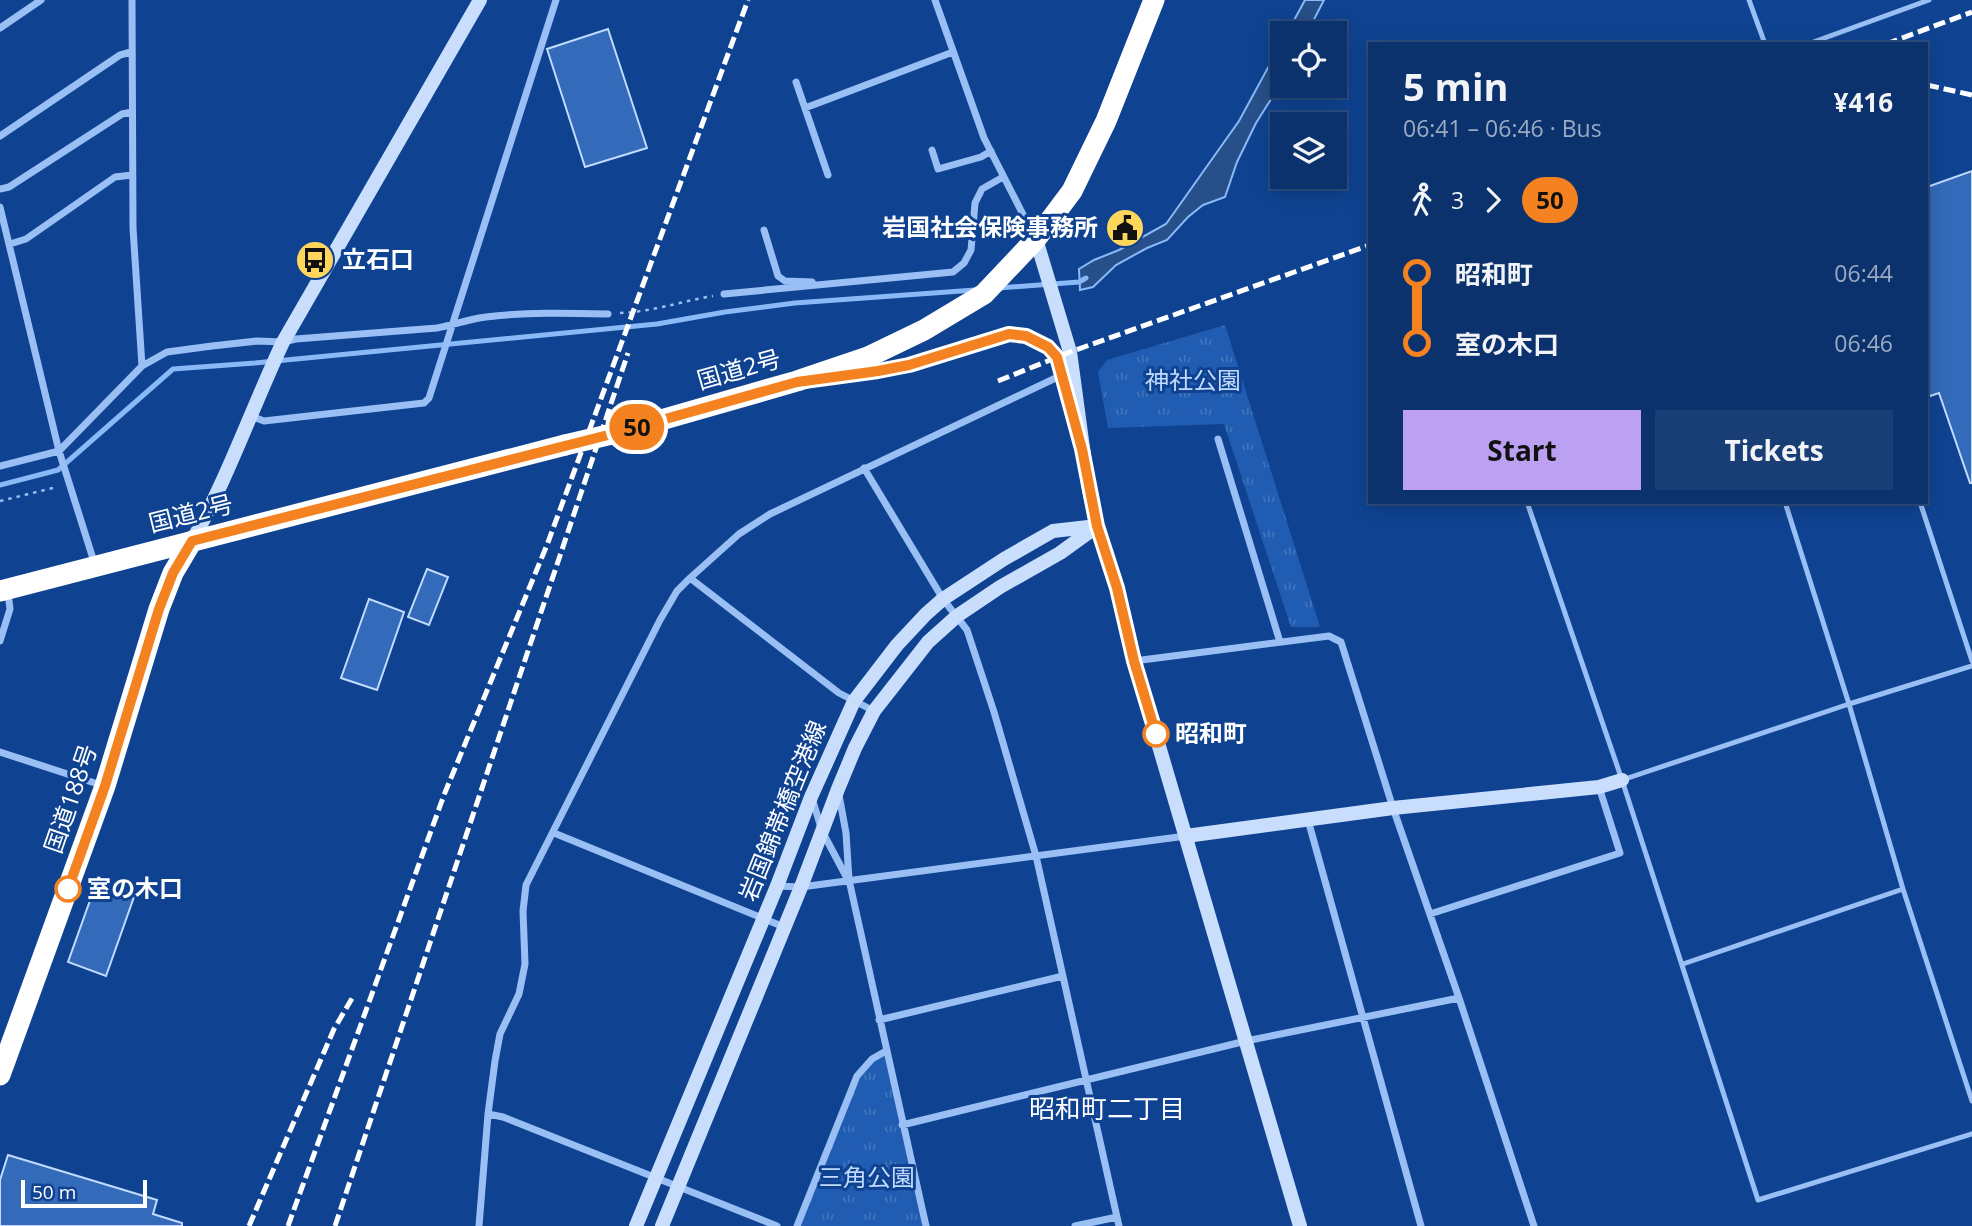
<!DOCTYPE html>
<html lang="en">
<head>
<meta charset="utf-8">
<style>
	body { margin:0; font-family:"Open Sans","Noto Sans JP",sans-serif; background:#193e75; color:#f1f3f6; height:100vh; display:flex; flex-direction:column; font-size:26px; white-space:nowrap }
	* { box-sizing:border-box; margin:0 }
	p { font-size:23px; color:#9aaac2 }
	.icon { flex:none; width:38px; height:38px; fill:none; stroke:currentColor; stroke-width:2; stroke-linecap:round; stroke-linejoin:round }
	.map { position:relative; flex:1; overflow:hidden }
	.sheet { position:absolute; left:1368px; top:42px; width:560px; height:462px; display:flex; flex-direction:column; background:#0b326d; border-radius:0px; box-shadow:0 4px 18px #0003,0 0 0 2px #2b4d80 }
	.sheet>* { flex:none }
	.badge { padding:0 14px; border-radius:23px; font-size:24px; line-height:46px }
	.tools { position:absolute; left:1270px; top:21px; display:grid; gap:14px }
	.tools a { display:grid; place-items:center; width:77px; height:77px; border-radius:0px; background:#0b326d; box-shadow:0 4px 18px #0003,0 0 0 2px #2b4d80; font-size:35px }
	.scale { position:absolute; left:21px; bottom:18px; width:126px; box-sizing:border-box; padding-left:7px; border:4px solid #fff; border-top:0; font-size:19px; line-height:24px; white-space:nowrap; color:#fff; -webkit-text-stroke:5px #0f4391; paint-order:stroke }
	.map>.badge { position:absolute; translate:-50% -50%; box-shadow:0 0 0 4px #fff }
	.legs { display:flex; align-items:center; gap:10px; height:77px; padding:0 35px; font-size:23px }
	.legs p { margin-inline-start:auto }
	.summary { display:flex; align-items:center; justify-content:space-between; height:119px; padding:0 35px }
	h1 { font-size:38px; font-weight:700; line-height:52px }
	.primary-button { display:flex; gap:14px; margin-top:auto; padding:14px 35px }
	.primary-button a { flex:1; height:80px; border-radius:0px; background:#bca0f2; color:#111; font-size:28px; font-weight:700; line-height:80px; text-align:center }
	.primary-button a+a { background:#193e75; color:#f1f3f6 }
	ul { padding:0 35px; list-style:none }
	li { display:flex; align-items:center; gap:24px; height:70px; font-size:26px }
	li i { display:grid; place-items:center; width:10px; height:100%; margin:0 9px; background:currentColor }
	li i::after { content:''; width:18px; height:18px; margin:-9px; border:5px solid; border-radius:50%; background:#0b326d }
	li p { margin-inline-start:auto }
	li:first-child i { background:linear-gradient(#0000 50%,currentColor 0) }
	li:last-child i { background:linear-gradient(currentColor 50%,#0000 0) }
	.map>svg:first-child { display:block }
</style>
</head>
<body>
<div class="map">
<svg width="1972" height="1226" viewBox="0 0 1972 1226">
	<defs>
		<pattern id="park-tufts" width="24" height="20" patternUnits="userSpaceOnUse" patternTransform="scale(1.75)"><rect width="24" height="20" fill="#205cb1"/><path d="M3 7l-1-3M5 7V3M7 7l1-3M15 17l-1-3M17 17v-4M19 17l1-3" fill="none" stroke="#4174bd"/></pattern>
	</defs>
	<rect width="100%" height="100%" fill="#0f4391"/>
	<path fill="url(#park-tufts)" d="M 1225,325 L 1320,627 L 1291,627 L 1224,424 L 1108,428 L 1098,372 L 1107,360 Z
		M 887,1055 L 926,1226 L 797,1226 L 857,1076 L 872,1059 Z"/>
	<path fill="#274f89" stroke="#8ab9f8" stroke-width="2" d="M 1305,0 L 1324,0 L 1307,33 L 1287,33 Z
		M 1283,40 L 1283,80 L 1256,123 L 1237,162 L 1225,197 L 1203,205 L 1188,217 L 1167,240 L 1147,248 L 1116,265 L 1093,287 L 1080,290 L 1079,269 L 1094,260 L 1119,250 L 1166,224 L 1239,121 Z"/>
	<g fill="none" stroke-linecap="round" stroke-linejoin="round">
		<path stroke="#8ab9f8" stroke-width="5" d="M 999,288 L 1079,282 L 1086,278
			M 0,485 L 58,470 L 173,369 L 255,363 L 657,324 L 725,312 L 795,303 L 975,290"/>
	</g>
	<path fill="#336ab9" stroke="#c1dbfe" stroke-width="2" d="M 608,29 L 647,148 L 585,167 L 547,49 Z
		M 1972,171 L 1972,483 L 1970,483 L 1939,393 L 1927,397 L 1927,187 Z
		M 427,569 L 448,577 L 429,625 L 408,617 Z
		M 369,599 L 404,612 L 377,690 L 341,678 Z
		M 97,881 L 135,894 L 106,976 L 68,962 Z
		M 8,1155 L 157,1200 L 153,1214 L 182,1223 L 182,1226 L 0,1226 L 0,1180 Z"/>
	<g fill="none" stroke-linecap="round" stroke-linejoin="round">
		<path stroke="#99bff4" stroke-width="2.5" stroke-dasharray="3.5 5" stroke-linecap="butt" d="M 620,313 C 652,312 682,301 713,296
			M 0,501 L 57,487"/>
		<path stroke="#99bff4" stroke-width="5" d="M 1749,0 L 1765,44
			M 1808,44 L 1929,0
			M 1527,502 L 1622,780 L 1758,1200 L 1972,1134
			M 1785,502 L 1849,704 L 1903,889 L 1972,1101
			M 1920,502 L 1972,661
			M 1622,780 L 1849,704 L 1972,666
			M 1683,964 L 1903,889"/>
		<path stroke="#99bff4" stroke-width="7" d="M 132,0 L 133,228 L 142,366 L 167,352 L 212,346 L 257,341 L 283,342 L 296,339 L 437,328 C 454,325 469,319 486,317 C 527,312 567,313 608,314
			M 935,0 L 984,138 L 1034,236
			M 0,28 L 41,0
			M 796,82 L 828,175
			M 805,108 L 953,52
			M 0,136 L 120,55 L 131,52
			M 932,150 L 938,169 L 981,157 L 991,151
			M 0,189 L 9,187 L 122,114 L 132,112
			M 0,207 L 59,451 L 95,565
			M 764,230 L 778,276 L 785,281 L 812,282
			M 10,244 L 26,239 L 115,177 L 132,175
			M 724,294 L 953,272 L 964,263 L 971,250 L 975,203 L 982,189 L 1003,177
			M 251,416 L 264,421 L 424,403 L 429,398 L 556,0
			M 1218,439 L 1280,642
			M 0,466 L 59,451 L 142,366
			M 864,468 L 943,599 L 967,630 L 994,712 L 1036,856 L 1119,1226
			M 690,578 L 839,693 L 874,711
			M 0,641 L 10,609 L 8,593
			M 1134,661 L 1329,636 L 1341,642 L 1393,808 L 1459,998 L 1534,1226
			M 0,752 L 101,785
			M 839,795 L 846,833 L 849,880 L 926,1226
			M 812,798 L 822,831 L 848,880
			M 1308,820 L 1421,1226
			M 554,833 L 784,927
			M 777,886 L 801,887 L 1186,836
			M 1430,914 L 1620,853 L 1599,787
			M 879,1020 L 1063,976
			M 488,1114 L 503,1117 L 777,1226
			M 902,1125 L 1246,1041 L 1459,998
			M 479,1226 L 488,1114 L 495,1061 L 500,1034 L 519,994 L 525,964 L 523,911 L 526,885 L 660,620 L 677,591 L 690,578 L 739,534 L 770,514 L 1062,375
			M 797,1226 L 857,1076 L 872,1059 L 886,1051
			M 1075,1226 L 1117,1217"/>
		<path stroke="#c9defd" stroke-width="14" d="M 1036,239 L 1070,352 L 1088,485 L 1097,526 L 1117,588 L 1134,661 L 1300,1226
			M 828,378 L 878,371 L 909,365 L 1009,334 L 1026,336 L 1048,347 L 1057,357 L 1070,404
			M 192,541 C 228,478 252,408 283,342 L 480,0
			M 1186,836 L 1393,808 L 1599,787 L 1622,780
			M 636,1226 L 777,886 L 811,797 L 854,701 L 897,645 L 926,614 L 943,599 L 1004,559 L 1053,531 L 1097,526
			M 662,1226 L 801,887 L 838,789 L 855,748 L 874,711 L 928,642 L 957,616 L 1000,587 L 1060,553 L 1096,527"/>
		<path stroke="#fff" stroke-width="21" d="M 612,434 L 797,381 L 868,357 L 924,330 L 984,294 L 1036,239 L 1072,191 L 1106,121 L 1154,0
			M 0,591 L 565,445
			M 0,1075 L 105,786 L 159,609 L 173,573 L 192,541"/>
		<path stroke="#fff" stroke-width="5" stroke-dasharray="12 5" stroke-linecap="butt" d="M 1886,44 L 1972,12
			M 1927,85 L 1972,95
			M 998,381 L 1070,352 L 1370,245
			M 249,1226 L 334,1029 L 354,995
			M 288,1226 L 444,795 L 547,545 L 748,0
			M 335,1226 L 628,353"/>
		<path stroke="#fff" stroke-width="21" d="M 565,445 L 612,434"/>
	</g>
	<g fill="none" stroke-linecap="round" stroke-linejoin="round">
		<defs>
			<path id="line-1" d="M 68,889 L 105,786 L 159,609 L 173,573 L 192,541 L 612,434 L 797,382 L 878,371 L 909,365 L 1009,334 L 1026,336 L 1048,347 L 1057,357 L 1082,449 L 1097,526 L 1117,588 L 1134,661 L 1156,734"/>
		</defs>
		<use href="#line-1" stroke="#fff" stroke-width="16"/>
		<use href="#line-1" stroke="#f58220" stroke-width="10"/>
	</g>
	<defs>
		<symbol id="civic-disc" viewBox="-11 -11 22 22"><circle r="9.5" fill="#ffd65c" stroke="#0f4391"/><path d="M-.6-6.5H3V-4.5H.6V-3L4-1V1h2V6H-6V1h2V-1L-.6-3ZM-1.2 2.5V6h2.4V2.5Z" fill="#111"/></symbol>
		<symbol id="bus-disc" viewBox="-11 -11 22 22"><circle r="9.5" fill="#ffd65c" stroke="#0f4391"/><path d="M-5-6H5V4H4V6H2V4H-2V6H-4V4H-5ZM-3.5-4V0h7V-4ZM-3.5 1.2v1.5H-2V1.2ZM2 1.2v1.5H3.5V1.2Z" fill="#111"/></symbol>
	</defs>
	<g fill-rule="evenodd">
		<use href="#civic-disc" x="1103" y="206" width="44" height="44"/>
		<use href="#bus-disc" x="293" y="238" width="44" height="44"/>
	</g>
	<g fill="#fff" stroke="#f58220" stroke-width="3.5">
		<circle cx="1156" cy="734" r="12"/>
		<circle cx="68" cy="889" r="12"/>
	</g>
	<g text-anchor="middle" stroke-width="6" stroke-linejoin="round" paint-order="stroke">
		<g font-size="24" font-weight="bold" fill="#fff" stroke="#0f4391" text-anchor="end">
			<text x="1098" y="236">岩国社会保険事務所</text>
			<text x="342" y="268" text-anchor="start">立石口</text>
		</g>
		<g font-size="24" fill="#fff" stroke="#0f4391">
			<text transform="translate(739 370) rotate(-16)" y="8">国道2号</text>
			<text transform="translate(191 514) rotate(-14)" y="8">国道2号</text>
			<text transform="translate(71 799) rotate(-71)" y="8">国道188号</text>
			<text transform="translate(783 811) rotate(-68)" y="8">岩国錦帯橋空港線</text>
		</g>
		<g font-size="24" fill="#c1dbfe" stroke="#0f4391">
			<text x="1193" y="389">神社公園</text>
			<text x="867" y="1186">三角公園</text>
		</g>
		<g font-size="24" font-weight="bold" fill="#fff" stroke="#0f4391" text-anchor="start">
			<text x="1175" y="742">昭和町</text>
			<text x="87" y="897">室の木口</text>
		</g>
		<g font-size="26" fill="#fff" stroke="#0f4391">
			<text x="1107" y="1118">昭和町二丁目</text>
		</g>
	</g>
</svg>
<div class="tools">
<a><svg class="icon" aria-label="locate" viewBox="0 0 24 24"><circle cx="12" cy="12" r="6"/><path d="M12 2v4M12 18v4M2 12h4M18 12h4"/></svg></a>
<a><svg class="icon" aria-label="layers" viewBox="0 0 24 24"><path d="M12 4l9 5-9 5-9-5zM3 14l9 5 9-5"/></svg></a>
</div>
<div class="scale">50 m</div>
<b class="badge" style="left:637px;top:427px;background:#f58220;color:#111">50</b>
<section class="sheet">
<div class="summary"><div><h1>5 min</h1><p>06:41 – 06:46 · Bus</p></div><b>¥416</b></div>
<div class="legs"><svg class="icon" aria-label="walk" viewBox="0 0 24 24"><circle cx="13" cy="4" r="2"/><path d="M13 8l-2 6 4 7M11 14l-3 7M7 12l3-4h3l4 4"/></svg>3<svg class="icon" aria-label="forward" viewBox="0 0 24 24"><path d="M9 5l7 7-7 7"/></svg><b class="badge" style="background:#f58220;color:#111">50</b></div>
<ul>
<li><i style="color:#f58220"></i><b>昭和町</b><p>06:44</p></li>
<li><i style="color:#f58220"></i><b>室の木口</b><p>06:46</p></li>
</ul>
<div class="primary-button"><a>Start</a><a>Tickets</a></div>
</section>
</div>
</body>
</html>
